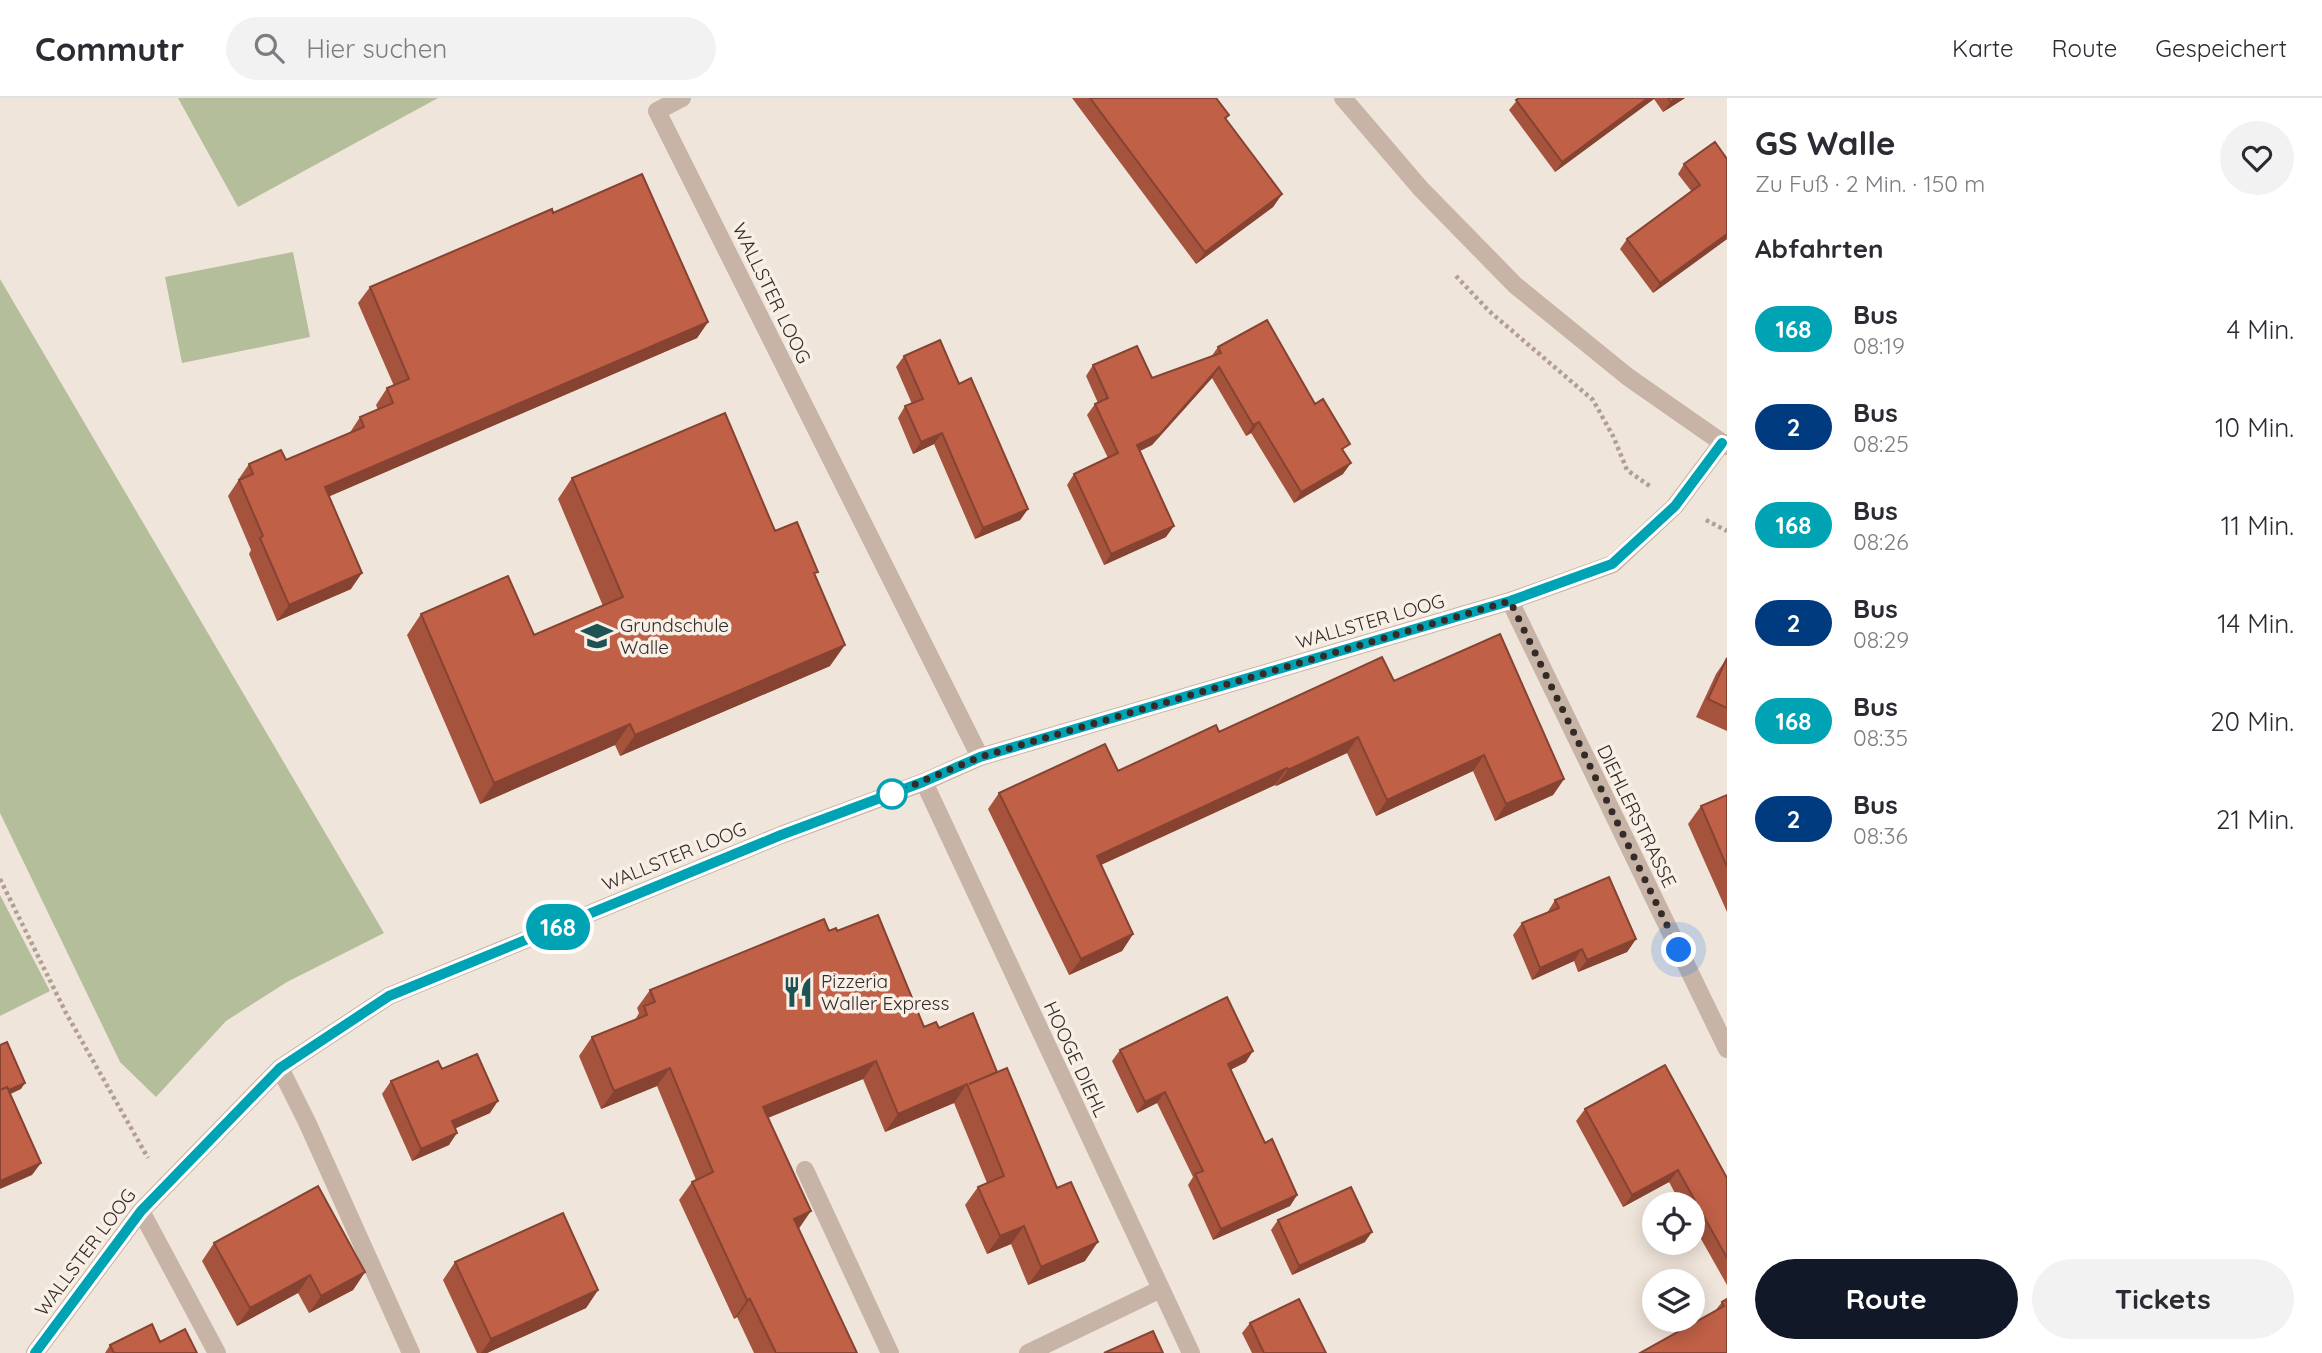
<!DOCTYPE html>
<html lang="de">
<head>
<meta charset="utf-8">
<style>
	body { margin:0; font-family:Quicksand,sans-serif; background:#f2f2f3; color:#2b2b33; height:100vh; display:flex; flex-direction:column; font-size:26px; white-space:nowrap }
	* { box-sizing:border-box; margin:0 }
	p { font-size:23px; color:#7c7c81 }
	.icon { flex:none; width:38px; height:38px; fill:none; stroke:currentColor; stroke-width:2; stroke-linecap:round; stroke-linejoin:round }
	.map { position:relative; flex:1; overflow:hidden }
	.details { display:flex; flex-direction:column; background:#fff; width:595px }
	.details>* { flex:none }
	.badge { padding:0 14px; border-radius:23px; font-size:24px; line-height:46px }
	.buttons { position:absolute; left:1642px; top:1094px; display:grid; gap:14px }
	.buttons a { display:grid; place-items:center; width:63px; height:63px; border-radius:50%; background:#fff; box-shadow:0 4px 18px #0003; font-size:35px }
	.you { position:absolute; width:35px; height:35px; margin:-18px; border:5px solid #fff; border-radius:50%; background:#1a73e8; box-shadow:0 0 0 10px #1a73e833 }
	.map>.badge { position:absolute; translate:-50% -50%; box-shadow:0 0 0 4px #fff }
	h2 { padding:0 28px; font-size:26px; line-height:63px }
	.round { display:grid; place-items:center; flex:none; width:74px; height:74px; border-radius:37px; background:#f2f2f3 }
	.head { display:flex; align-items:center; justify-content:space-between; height:119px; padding:0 28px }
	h1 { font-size:33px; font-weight:700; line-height:52px }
	.primary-button { display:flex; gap:14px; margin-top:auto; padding:14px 28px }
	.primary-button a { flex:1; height:80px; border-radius:42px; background:#111827; color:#fff; font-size:28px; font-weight:700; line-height:80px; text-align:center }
	.primary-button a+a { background:#f2f2f3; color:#2b2b33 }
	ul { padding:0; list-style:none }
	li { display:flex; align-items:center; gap:21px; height:98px; padding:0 28px }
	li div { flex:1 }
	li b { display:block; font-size:26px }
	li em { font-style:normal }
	li .badge { min-width:77px; font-weight:700; text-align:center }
	header { display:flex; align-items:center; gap:42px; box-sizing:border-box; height:98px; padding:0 35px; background:#fff; border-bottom:2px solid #e1e1e2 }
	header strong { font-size:33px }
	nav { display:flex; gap:38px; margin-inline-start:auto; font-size:24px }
	.search { width:490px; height:63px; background:#f2f2f3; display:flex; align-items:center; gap:18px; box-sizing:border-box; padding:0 24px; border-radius:38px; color:#7c7c81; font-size:26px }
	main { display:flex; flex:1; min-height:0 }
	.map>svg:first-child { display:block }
</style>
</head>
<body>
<header>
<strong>Commutr</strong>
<div class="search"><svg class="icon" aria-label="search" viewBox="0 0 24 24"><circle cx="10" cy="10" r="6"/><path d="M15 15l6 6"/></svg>Hier suchen</div>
<nav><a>Karte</a><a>Route</a><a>Gespeichert</a></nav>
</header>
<main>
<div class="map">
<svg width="1727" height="1255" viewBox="0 0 1727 1255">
	<rect width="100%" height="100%" fill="#f0e5da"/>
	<path fill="#b4be9a" d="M 178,0 L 438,0 L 238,109 Z
		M 293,154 L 310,239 L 182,265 L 165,179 Z
		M 0,181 L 384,835 L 287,884 L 226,923 L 156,999 L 120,964 L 0,715 Z
		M 0,797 L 50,893 L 0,918 Z"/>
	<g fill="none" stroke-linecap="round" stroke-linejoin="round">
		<path stroke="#b39e91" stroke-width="4.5" stroke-dasharray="3.5 3.5" stroke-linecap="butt" d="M 1456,178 L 1489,213 L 1593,302 L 1613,338 L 1627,372 L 1651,389
			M 1706,422 L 1727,433
			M 0,781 L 66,915 L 148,1060"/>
		<path stroke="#c7b4a6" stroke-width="18" d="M 682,0 L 657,13 L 980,659
			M 1343,0 L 1421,91 L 1515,187 L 1628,279 L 1727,348
			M 1510,503 L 1727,951
			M 924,684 L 1191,1255
			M 280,970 L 307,1024 L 411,1255
			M 805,1072 L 890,1255
			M 141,1113 L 217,1255
			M 35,1255 L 141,1113 L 280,970 L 389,898 L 781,737 L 924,684 L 980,659 L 1510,503 L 1613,466 L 1675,408 L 1722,345
			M 1028,1255 L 1161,1191"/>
	</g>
	<path fill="#a5533d" d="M 1072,0 L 1216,0 L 1229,17 L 1226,21 L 1282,96 L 1273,109 L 1196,166 Z
		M 1519,0 L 1685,0 L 1663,14 L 1654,1 L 1555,74 L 1509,12 Z
		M 1715,44 L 1727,141 L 1653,195 L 1620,151 L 1627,141 L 1692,94 L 1678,76 L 1684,66 Z
		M 553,115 L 708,224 L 697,240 L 329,398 L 351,491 L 277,523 L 249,456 L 251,452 L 228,398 L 238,383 L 238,382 L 249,366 L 286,362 L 349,336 L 360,319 L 378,312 L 376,307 L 387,290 L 394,288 L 358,205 L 370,189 Z
		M 1218,249 L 1315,306 L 1344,354 L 1343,376 L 1294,405 L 1251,335 L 1246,338 L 1212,280 L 1152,347 L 1140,353 L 1166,439 L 1104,467 L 1067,387 L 1074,376 L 1108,360 L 1087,317 L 1095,306 L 1098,305 L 1086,278 L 1093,267 L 1152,280 L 1211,259 Z
		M 904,258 L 959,286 L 1028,411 L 1020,422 L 975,441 L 934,346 L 913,356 L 898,320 L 905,308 L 912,306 L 896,269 Z
		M 572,380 L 775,433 L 815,478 L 830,568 L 620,658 L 615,647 L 480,706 L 407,537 L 421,516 L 534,537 L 603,508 L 558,401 Z
		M 1727,560 L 1727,633 L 1696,619 L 1716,576 Z
		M 1394,583 L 1564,681 L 1553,697 L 1495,723 L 1473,673 L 1376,718 L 1347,655 L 1276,688 L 1275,687 L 1101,767 L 1133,836 L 1122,853 L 1069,877 L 988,711 L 999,695 L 1118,673 L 1219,634 Z
		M 1727,697 L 1727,814 L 1688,726 L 1701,708 Z
		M 1555,802 L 1636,841 L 1627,854 L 1578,874 L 1574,863 L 1532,882 L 1513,837 L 1522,825 L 1547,815 Z
		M 829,833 L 837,833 L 924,929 L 939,930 L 997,974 L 1085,1163 L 1028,1187 L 1011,1146 L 987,1156 L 965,1107 L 978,1089 L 987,1085 L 954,1005 L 885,1034 L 863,981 L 768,1020 L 799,1131 L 857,1255 L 754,1255 L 737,1219 L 734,1221 L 679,1102 L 692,1084 L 696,1082 L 657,988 L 601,1011 L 579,958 L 592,939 L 635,922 L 639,915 L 637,910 L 650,892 Z
		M 1120,952 L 1246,964 L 1230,972 L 1265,1045 L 1297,1097 L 1290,1108 L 1213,1142 L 1188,1087 L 1193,1079 L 1157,1005 L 1137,1015 L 1112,963 Z
		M 442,971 L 490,1015 L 455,1030 L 449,1047 L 412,1063 L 382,996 L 391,983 Z
		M 1585,1011 L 1727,1080 L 1727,1187 L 1692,1125 L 1692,1106 L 1681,1106 L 1669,1084 L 1623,1109 L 1576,1023 Z
		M 1278,1122 L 1365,1144 L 1292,1177 L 1271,1132 Z
		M 214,1145 L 365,1174 L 353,1192 L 309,1215 L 298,1195 L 237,1228 L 202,1163 Z
		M 455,1164 L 598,1192 L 586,1210 L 487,1255 L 477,1255 L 443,1182 Z
		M 1727,1201 L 1727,1255 L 1715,1213 L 1722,1204 Z
		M 1250,1225 L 1326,1255 L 1252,1255 L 1242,1235 Z
		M 160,1244 L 197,1255 L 105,1255 L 110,1247 Z"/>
	<path fill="#864332" d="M 1648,0 L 1655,0 L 1555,74 L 1562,64 Z
		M 1676,0 L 1685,0 L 1663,14 L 1671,4 Z
		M 1282,96 L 1273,109 L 1196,166 L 1205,154 Z
		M 1727,136 L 1727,141 L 1653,195 L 1660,185 Z
		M 708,224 L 697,240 L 314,405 L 325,389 Z
		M 1219,269 L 1212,280 L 1152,347 L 1129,358 L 1137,347 Z
		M 1259,324 L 1251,335 L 1246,338 L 1253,327 Z
		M 942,335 L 934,346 L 913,356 L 921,344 Z
		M 1351,365 L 1343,376 L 1294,405 L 1301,394 Z
		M 1028,411 L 1020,422 L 975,441 L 983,430 Z
		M 1174,428 L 1166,439 L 1104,467 L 1111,456 Z
		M 362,475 L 351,491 L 277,523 L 289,507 Z
		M 845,547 L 830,568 L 620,658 L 635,637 Z
		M 630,626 L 615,647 L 480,706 L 494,685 Z
		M 1358,639 L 1347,655 L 1276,688 L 1288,672 Z
		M 1484,657 L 1473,673 L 1376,718 L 1387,702 Z
		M 1287,670 L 1275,687 L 1085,774 L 1097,758 Z
		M 1564,681 L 1553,697 L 1495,723 L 1506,706 Z
		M 1133,836 L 1122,853 L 1069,877 L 1081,861 Z
		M 1636,841 L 1627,854 L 1578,874 L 1587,862 Z
		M 1582,851 L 1574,863 L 1532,882 L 1540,870 Z
		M 1253,953 L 1246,964 L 1220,977 L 1228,966 Z
		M 876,963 L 863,981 L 750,1027 L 763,1009 Z
		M 670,970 L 657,988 L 601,1011 L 614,993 Z
		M 25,985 L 21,991 L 0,1001 L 0,996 Z
		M 967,986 L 954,1005 L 885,1034 L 898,1016 Z
		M 1165,994 L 1157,1005 L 1137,1015 L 1145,1004 Z
		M 498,1003 L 490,1015 L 443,1036 L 452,1023 Z
		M 457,1035 L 449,1047 L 412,1063 L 421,1051 Z
		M 41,1065 L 32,1077 L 0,1091 L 0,1083 Z
		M 1678,1072 L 1669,1084 L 1623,1109 L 1632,1097 Z
		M 1297,1097 L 1290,1108 L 1213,1142 L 1221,1131 Z
		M 811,1113 L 798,1132 L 794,1121 Z
		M 1024,1128 L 1011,1146 L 987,1156 L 1000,1138 Z
		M 1372,1134 L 1365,1144 L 1292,1177 L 1299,1168 Z
		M 1098,1144 L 1085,1163 L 1028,1187 L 1041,1169 Z
		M 365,1174 L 353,1192 L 309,1215 L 321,1198 Z
		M 310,1177 L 298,1195 L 237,1228 L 250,1210 Z
		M 598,1192 L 586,1210 L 487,1255 L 481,1255 L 491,1241 Z
		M 750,1201 L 737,1219 L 734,1221 L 747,1202 Z"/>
	<path fill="#c06047" stroke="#864332" stroke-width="2" d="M 1090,0 L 1216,0 L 1229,17 L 1225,20 L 1282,96 L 1205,154 Z
		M 1519,0 L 1648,0 L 1562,64 L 1516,2 Z
		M 1668,0 L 1676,0 L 1671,4 Z
		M 1715,44 L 1727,61 L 1727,136 L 1660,185 L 1627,141 L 1700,87 L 1684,66 Z
		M 642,76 L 708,224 L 325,389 L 362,475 L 289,507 L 260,440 L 263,438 L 239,382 L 253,376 L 249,366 L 281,352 L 286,362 L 364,329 L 360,319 L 393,305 L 387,290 L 409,281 L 370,189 L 552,111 L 553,115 Z
		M 1267,222 L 1315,306 L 1323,301 L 1350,346 L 1342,351 L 1351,365 L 1301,394 L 1259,324 L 1253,327 L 1219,269 L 1160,336 L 1137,347 L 1174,428 L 1111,456 L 1074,376 L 1118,355 L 1095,306 L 1108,300 L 1093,267 L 1137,248 L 1152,280 L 1221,255 L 1218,249 Z
		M 940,242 L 959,286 L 971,280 L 1028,411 L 983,430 L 942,335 L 921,344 L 905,308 L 923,301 L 904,258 Z
		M 725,315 L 775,433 L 797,424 L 818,474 L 814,475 L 845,547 L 635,637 L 630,626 L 494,685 L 421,516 L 508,478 L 534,537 L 623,499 L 572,380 Z
		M 1500,536 L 1564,681 L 1506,706 L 1484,657 L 1387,702 L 1358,639 L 1288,672 L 1287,670 L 1097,758 L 1133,836 L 1081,861 L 999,695 L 1105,646 L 1118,673 L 1216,627 L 1219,634 L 1382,559 L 1394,583 Z
		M 1727,560 L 1727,610 L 1708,601 Z
		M 1727,697 L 1727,769 L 1701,708 Z
		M 1609,779 L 1636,841 L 1587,862 L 1582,851 L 1540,870 L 1522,825 L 1559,810 L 1555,802 Z
		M 878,817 L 924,929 L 936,924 L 939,930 L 973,915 L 997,974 L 969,986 L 1007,970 L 1057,1090 L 1071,1084 L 1098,1144 L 1041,1169 L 1024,1128 L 1000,1138 L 978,1089 L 1004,1078 L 967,986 L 898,1016 L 876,963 L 763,1009 L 811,1113 L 794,1121 L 857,1255 L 776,1255 L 750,1201 L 747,1202 L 692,1084 L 713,1074 L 670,970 L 614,993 L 592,939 L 647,917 L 644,908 L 655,904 L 650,892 L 824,821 L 829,833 L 836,830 L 837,833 Z
		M 1227,899 L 1253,953 L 1228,966 L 1265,1045 L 1272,1041 L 1297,1097 L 1221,1131 L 1195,1076 L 1203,1073 L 1165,994 L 1145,1004 L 1120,952 Z
		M 7,944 L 25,985 L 9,992 L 7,989 L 0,992 L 0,947 Z
		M 477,956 L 498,1003 L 452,1023 L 457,1035 L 421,1051 L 391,983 L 438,963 L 442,971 Z
		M 1665,967 L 1727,1080 L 1727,1160 L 1678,1072 L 1632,1097 L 1585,1011 Z
		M 7,989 L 41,1065 L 0,1083 L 0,992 Z
		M 318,1088 L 365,1174 L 321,1198 L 310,1177 L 250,1210 L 214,1145 Z
		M 1351,1089 L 1372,1134 L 1299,1168 L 1278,1122 Z
		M 563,1115 L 598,1192 L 491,1241 L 455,1164 Z
		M 1299,1201 L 1326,1255 L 1264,1255 L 1250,1225 Z
		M 1727,1201 L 1727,1255 L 1640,1255 L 1724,1208 L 1722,1204 Z
		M 152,1226 L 160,1244 L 185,1231 L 197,1255 L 114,1255 L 110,1247 Z
		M 1153,1233 L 1163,1255 L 1104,1255 Z"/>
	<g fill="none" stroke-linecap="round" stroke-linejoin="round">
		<defs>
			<path id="line" d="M 35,1255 L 141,1113 L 280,970 L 389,898 L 781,737 L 923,684 L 980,659 L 1510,503 L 1612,466 L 1675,408 L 1722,345"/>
		</defs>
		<use href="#line" stroke="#fff" stroke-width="16"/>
		<use href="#line" stroke="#00a3b4" stroke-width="10"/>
		<path stroke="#342a27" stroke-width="7" stroke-dasharray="0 12.6" d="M 892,696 L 980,659 L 1510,503 L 1679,852"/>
	</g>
	<defs>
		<symbol id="school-bare" viewBox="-9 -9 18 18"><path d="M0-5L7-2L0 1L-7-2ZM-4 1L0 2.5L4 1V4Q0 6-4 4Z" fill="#1e5253" stroke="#f8efe6" stroke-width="2.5" paint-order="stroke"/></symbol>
		<symbol id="restaurant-bare" viewBox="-9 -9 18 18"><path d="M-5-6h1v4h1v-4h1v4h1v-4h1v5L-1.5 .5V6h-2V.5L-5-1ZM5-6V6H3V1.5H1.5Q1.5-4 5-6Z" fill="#1e5253" stroke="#f8efe6" stroke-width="2.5" paint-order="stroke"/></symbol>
	</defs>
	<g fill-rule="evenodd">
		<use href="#school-bare" x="575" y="516" width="44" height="44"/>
		<use href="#restaurant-bare" x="776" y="872" width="44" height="44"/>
	</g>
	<circle fill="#fff" stroke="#00a3b4" stroke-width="3.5" cx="892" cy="696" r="14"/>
	<g text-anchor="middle" stroke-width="7" stroke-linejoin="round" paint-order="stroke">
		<g font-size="19" fill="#342a27" stroke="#f8efe6">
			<text transform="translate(772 195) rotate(64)" y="7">WALLSTER LOOG</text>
			<text transform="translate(1370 523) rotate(-16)" y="7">WALLSTER LOOG</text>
			<text transform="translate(1637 718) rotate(64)" y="7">DIEHLERSTRASSE</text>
			<text transform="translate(674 758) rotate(-22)" y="7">WALLSTER LOOG</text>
			<text transform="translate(1076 961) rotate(65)" y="7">HOOGE DIEHL</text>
			<text transform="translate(85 1154) rotate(-53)" y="7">WALLSTER LOOG</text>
		</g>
		<g font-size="19" fill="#342a27" stroke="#f8efe6" text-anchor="start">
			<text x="620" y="534">Grundschule<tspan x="620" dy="22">Walle</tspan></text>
			<text x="821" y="890">Pizzeria<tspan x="821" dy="22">Waller Express</tspan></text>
		</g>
	</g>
</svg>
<div class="buttons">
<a><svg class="icon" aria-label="locate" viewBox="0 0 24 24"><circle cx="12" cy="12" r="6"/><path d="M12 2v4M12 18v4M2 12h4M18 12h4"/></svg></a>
<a><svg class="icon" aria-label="layers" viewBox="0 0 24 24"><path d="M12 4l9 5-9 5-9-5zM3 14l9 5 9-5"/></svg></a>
</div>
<div class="you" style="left:1679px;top:852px"></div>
<b class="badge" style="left:558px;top:829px;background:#00a3b4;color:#fff">168</b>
</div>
<section class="details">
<div class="head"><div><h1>GS Walle</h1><p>Zu Fuß · 2 Min. · 150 m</p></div><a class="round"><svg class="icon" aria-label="heart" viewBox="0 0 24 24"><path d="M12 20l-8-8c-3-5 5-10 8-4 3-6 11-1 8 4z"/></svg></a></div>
<h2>Abfahrten</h2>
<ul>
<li><span class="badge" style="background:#00a3b4;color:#fff">168</span><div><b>Bus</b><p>08:19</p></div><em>4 Min.</em></li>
<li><span class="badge" style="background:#003b80;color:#fff">2</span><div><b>Bus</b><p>08:25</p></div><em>10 Min.</em></li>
<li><span class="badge" style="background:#00a3b4;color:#fff">168</span><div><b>Bus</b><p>08:26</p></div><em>11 Min.</em></li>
<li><span class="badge" style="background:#003b80;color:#fff">2</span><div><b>Bus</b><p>08:29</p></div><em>14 Min.</em></li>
<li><span class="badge" style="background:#00a3b4;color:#fff">168</span><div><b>Bus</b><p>08:35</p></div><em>20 Min.</em></li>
<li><span class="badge" style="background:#003b80;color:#fff">2</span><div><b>Bus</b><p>08:36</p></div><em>21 Min.</em></li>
</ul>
<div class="primary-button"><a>Route</a><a>Tickets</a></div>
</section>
</main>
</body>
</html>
